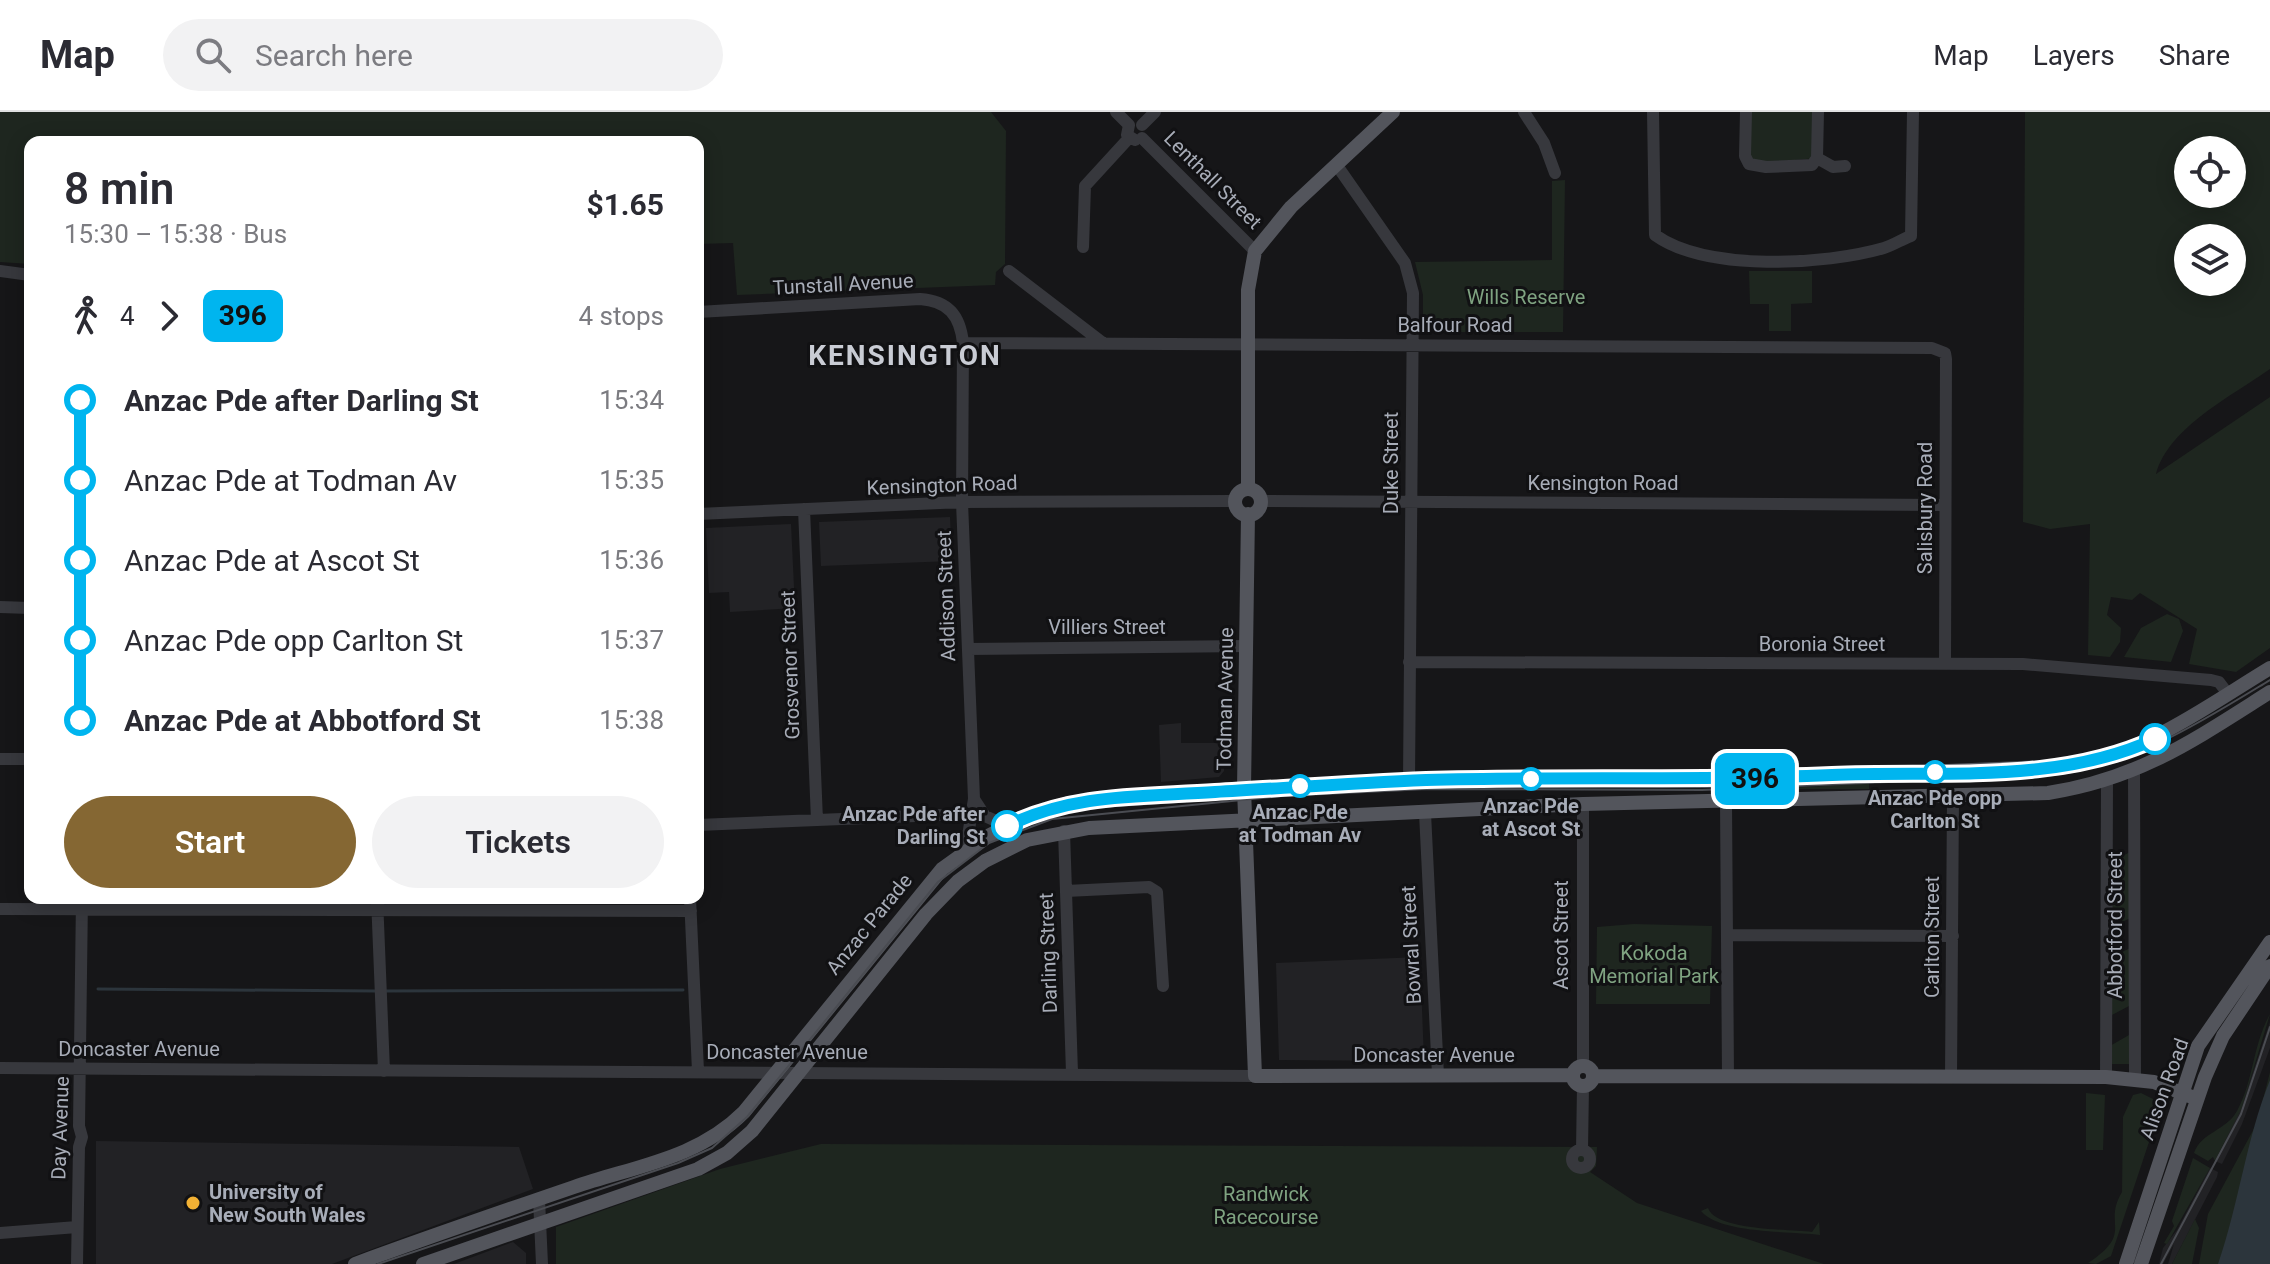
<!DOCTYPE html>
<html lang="en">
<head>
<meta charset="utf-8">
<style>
	body { margin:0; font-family:Roboto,sans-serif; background:#f2f2f3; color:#2b2b33; height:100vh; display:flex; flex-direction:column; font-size:30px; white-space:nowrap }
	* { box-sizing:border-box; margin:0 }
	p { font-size:26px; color:#7c7c81 }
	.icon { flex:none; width:44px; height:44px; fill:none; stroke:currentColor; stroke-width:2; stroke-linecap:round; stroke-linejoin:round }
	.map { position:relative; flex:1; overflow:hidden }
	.sheet { position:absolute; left:24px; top:24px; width:680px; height:768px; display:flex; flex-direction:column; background:#fff; border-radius:16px; box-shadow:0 4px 20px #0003 }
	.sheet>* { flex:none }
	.badge { padding:0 16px; border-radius:12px; font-size:28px; line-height:52px }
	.fabs { position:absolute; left:2174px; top:24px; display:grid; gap:16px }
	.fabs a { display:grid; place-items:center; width:72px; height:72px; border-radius:50%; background:#fff; box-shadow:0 4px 20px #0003; font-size:40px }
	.map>.badge { position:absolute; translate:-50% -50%; box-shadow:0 0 0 4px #fff }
	.legs { display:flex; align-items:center; gap:12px; height:88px; padding:0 40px; font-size:26px }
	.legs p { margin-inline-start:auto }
	.summary { display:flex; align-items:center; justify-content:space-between; height:136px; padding:0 40px }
	h1 { font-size:44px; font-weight:600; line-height:60px }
	.primary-button { display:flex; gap:16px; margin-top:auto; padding:16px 40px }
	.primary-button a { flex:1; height:92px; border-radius:48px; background:#856733; color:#fff; font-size:32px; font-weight:600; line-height:92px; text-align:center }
	.primary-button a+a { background:#f2f2f3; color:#2b2b33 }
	ul { padding:0 40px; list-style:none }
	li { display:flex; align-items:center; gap:28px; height:80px; font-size:30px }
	li i { display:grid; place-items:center; width:12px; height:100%; margin:0 10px; background:currentColor }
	li i::after { content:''; width:20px; height:20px; margin:-10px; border:6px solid; border-radius:50%; background:#fff }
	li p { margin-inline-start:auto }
	li:first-child i { background:linear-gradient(#0000 50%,currentColor 0) }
	li:last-child i { background:linear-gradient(currentColor 50%,#0000 0) }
	header { display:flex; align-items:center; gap:48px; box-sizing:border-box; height:112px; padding:0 40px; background:#fff; border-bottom:2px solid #e1e1e2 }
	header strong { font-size:38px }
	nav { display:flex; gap:44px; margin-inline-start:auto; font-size:28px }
	.search { width:560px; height:72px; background:#f2f2f3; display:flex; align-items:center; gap:20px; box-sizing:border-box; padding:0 28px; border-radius:44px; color:#7c7c81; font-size:30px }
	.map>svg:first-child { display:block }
</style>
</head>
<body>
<header>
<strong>Map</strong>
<div class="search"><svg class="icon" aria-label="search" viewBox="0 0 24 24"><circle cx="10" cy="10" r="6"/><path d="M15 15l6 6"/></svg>Search here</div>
<nav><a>Map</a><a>Layers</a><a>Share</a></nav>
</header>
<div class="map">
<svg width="2270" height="1152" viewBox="0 0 2270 1152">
	<rect width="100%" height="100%" fill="#161618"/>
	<path fill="#222225" d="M 950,405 L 952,449 L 821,454 L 819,410 Z
		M 791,412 L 795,496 L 730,500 L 729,480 L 709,481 L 706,416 Z
		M 1181,611 L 1181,631 L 1224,631 L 1224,659 L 1219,665 L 1161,670 L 1159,613 Z
		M 1420,845 L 1424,949 L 1279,948 L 1276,851 Z
		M 2270,910 L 2270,936 L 2242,1012 L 2222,1052 L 2215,1049 L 2241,995 Z
		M 96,1029 L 519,1035 L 533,1077 L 332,1152 L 96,1152 Z
		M 2210,1056 L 2218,1060 L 2217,1065 L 2172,1152 L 2168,1152 L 2174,1132 L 2163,1152 L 2159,1152 L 2163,1136 L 2177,1118 Z
		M 513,1130 L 526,1141 L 526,1152 L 454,1152 Z"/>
	<path fill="#1e261f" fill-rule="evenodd" d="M 0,0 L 991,0 L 1006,19 L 1005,152 L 996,160 L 995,173 L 737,183 L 733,131 L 698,132 L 698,30 L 30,30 L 30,152 L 0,150 Z
		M 1746,0 L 1818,0 L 1817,46 L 1749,52 Z
		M 2025,0 L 2270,0 L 2270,257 C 2232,284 2169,315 2156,362 L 2270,285 L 2270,536 L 2236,560 L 2189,552 L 2197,517 L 2140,481 L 2132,488 L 2111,485 L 2107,503 L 2121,516 L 2120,530 L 2110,545 L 2088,543 L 2090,412 L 2050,417 L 2023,410 ZM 2188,38 L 2232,38 L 2232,82 L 2188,82 ZM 2232,126 L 2232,170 L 2188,170 L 2188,126 Z
		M 1565,68 L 1563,220 L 1423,220 L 1423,183 L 1415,150 L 1552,148 L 1552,69 Z
		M 1749,159 L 1812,159 L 1812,191 L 1791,192 L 1791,219 L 1769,219 L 1769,192 L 1750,192 Z
		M 2167,502 L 2179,507 L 2183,519 L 2171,550 L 2124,545 L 2141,516 Z
		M 1869,671 L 1869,677 L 1771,677 L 1860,672 Z
		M 2130,740 L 2130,806 L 2111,816 L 2111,750 Z
		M 1634,812 L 1712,814 L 1710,892 L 1596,892 L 1597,815 Z
		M 2130,836 L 2129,894 L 2110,904 L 2111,846 Z
		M 2270,902 L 2242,995 L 2215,1049 L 2213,1045 L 2208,1049 L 2194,1041 C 2201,1020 2226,1019 2237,999 C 2254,968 2252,935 2270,902 Z
		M 2129,923 L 2129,952 L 2111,952 L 2110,934 Z
		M 2270,960 L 2270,1152 L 2199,1152 L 2208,1102 L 2257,1011 Z
		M 2086,981 L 2105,983 L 2103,1038 L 2086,1038 Z
		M 2141,981 L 2153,987 L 2158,1003 L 2111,1144 L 2096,1152 L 2088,1151 C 2135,1120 2102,1113 2122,1080 L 2123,1005 L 2133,983 Z
		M 821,1032 L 1597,1035 L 1596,1054 L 1590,1060 L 1637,1091 L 1824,1152 L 556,1152 L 556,1115 L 720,1057 Z
		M 2193,1046 L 2210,1056 L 2167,1132 L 2164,1131 L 2174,1114 L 2172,1109 Z
		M 1708,1096 C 1716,1119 1790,1117 1812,1120 L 1819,1110 L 1820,1123 C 1790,1119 1720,1122 1701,1099 Z
		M 2195,1107 L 2199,1116 L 2192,1152 L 2172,1152 Z"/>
	<path fill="#2c353c" d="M 2270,968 L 2270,1152 L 2218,1152 C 2239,1092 2246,1027 2270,968 Z"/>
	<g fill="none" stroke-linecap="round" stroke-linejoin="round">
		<path stroke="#2c353c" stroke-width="3" d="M 98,877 L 376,879
			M 383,879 L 683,878"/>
		<path stroke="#37383d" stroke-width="12" d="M 1116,0 L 1129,13
			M 1524,0 L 1544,31 L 1555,61
			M 1653,0 L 1655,123 C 1707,160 1825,153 1884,136 C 1894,133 1902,127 1911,124 L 1913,0
			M 1746,0 L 1745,44 L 1749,52 L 1766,55 L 1812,53 L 1817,46 L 1818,0
			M 1129,13 L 1127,23 L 1135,28
			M 1142,13 L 1155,0
			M 1142,26 L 1255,139
			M 1817,46 L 1833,55 L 1845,54
			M 1338,55 L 1405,151 L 1413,181 L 1409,669
			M 1083,135 L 1085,74 L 1129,26
			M 0,159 L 30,163
			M 1009,159 L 1103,231
			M 698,200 L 920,187 C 948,189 960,203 963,231 L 962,390 L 974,687 L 966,736
			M 963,231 L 1932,236 L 1945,241 L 1946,247 L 1945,552
			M 1260,389 L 1945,393
			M 804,397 L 817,708
			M 698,402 L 962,390 L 1235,389
			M 0,495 L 30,496
			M 968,537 L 1247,534
			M 1409,550 L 2023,552 L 2211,568 L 2219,570 L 2228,582
			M 0,647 L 30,647
			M 2134,660 L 2135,967
			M 974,687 L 985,704 L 1007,714
			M 1726,690 L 1728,965
			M 1583,692 L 1583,954
			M 1425,701 L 1438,963
			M 698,713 L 940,703
			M 1064,719 L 1072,961
			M 1066,779 L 1149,775 L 1157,780 L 1163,874
			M 377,786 L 384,959
			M 690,786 L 698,959
			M 0,797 L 691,799
			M 1728,823 L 1953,824
			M 0,956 L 1255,964
			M 1951,965 L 1953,684
			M 2106,965 L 2107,669
			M 1582,1038 L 1583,974
			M1572 1047a9 9 0 1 1 18 0a9 9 0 1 1-18 0Z
			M 539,1087 L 542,1152
			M 0,1121 L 77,1115
			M 77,1152 L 79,1035 L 82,1025 L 79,1014 L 82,786"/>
		<path stroke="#53555c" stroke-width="14" d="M 1248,377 L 1248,178 L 1255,139 L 1291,95 L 1393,0
			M1235 390a13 13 0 1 1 26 0a13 13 0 1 1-26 0Z
			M 1248,402 L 1244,677 L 1255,964 L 1573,963
			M1573 964a10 10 0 1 1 20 0a10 10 0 1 1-20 0Z
			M 1594,964 L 2106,965 L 2154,970 L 2197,987
			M 355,1152 C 428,1125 501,1100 574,1075 C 635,1054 697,1047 744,1000 L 942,757 L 988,724 L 1025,705 L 1069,691 L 1427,668 L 1704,669 L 2068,654 C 2147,640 2204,596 2270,556
			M 423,1152 L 698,1057 L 727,1041 L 752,1019 L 926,802 L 958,769 L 985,749 L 1027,728 L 1089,716 L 1583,692 L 2048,681 C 2139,667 2194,628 2270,580
			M 2126,1152 L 2198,934 L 2270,830
			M 2141,1152 L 2205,965 L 2223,924 L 2270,854"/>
		<path stroke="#4a4c52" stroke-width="2" d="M 378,1152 L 678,1051 L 712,1036 L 747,1005 L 938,770 L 989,731 L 1052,707 L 1282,684 L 1427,677 L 1702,678 L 2054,663 C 2136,652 2201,610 2270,568
			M 2161,1152 L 2241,1002 L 2270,915"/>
	</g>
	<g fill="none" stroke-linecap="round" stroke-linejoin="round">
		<defs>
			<path id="line-1" d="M 1007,714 C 1074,681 1143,685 1215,680 C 1285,676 1356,671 1426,668 C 1562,664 1697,669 1832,663 C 1939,658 2056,673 2155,627"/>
		</defs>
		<use href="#line-1" stroke="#fff" stroke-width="18"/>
		<use href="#line-1" stroke="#00b5ef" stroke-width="12"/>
	</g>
	<g fill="#fff" stroke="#00b5ef" stroke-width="4">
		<circle cx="2155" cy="627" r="14"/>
		<circle cx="1935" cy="660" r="10"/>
		<circle cx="1531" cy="667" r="10"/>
		<circle cx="1300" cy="674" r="10"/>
		<circle cx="1007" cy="714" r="14"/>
	</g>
	<circle fill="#f2b134" stroke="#111113" stroke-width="3" cx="193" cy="1091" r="8"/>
	<g text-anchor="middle" stroke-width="6" stroke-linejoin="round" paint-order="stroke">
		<g font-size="20" fill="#a8adb8" stroke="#111113">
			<text transform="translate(1213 68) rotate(45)" y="7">Lenthall Street</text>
			<text transform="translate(843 172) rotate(-3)" y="7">Tunstall Avenue</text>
			<text x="1455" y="220">Balfour Road</text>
			<text transform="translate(1391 351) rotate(-90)" y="7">Duke Street</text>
			<text x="1603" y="378">Kensington Road</text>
			<text transform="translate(942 373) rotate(-2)" y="7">Kensington Road</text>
			<text transform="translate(1925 396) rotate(-90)" y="7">Salisbury Road</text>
			<text transform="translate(946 484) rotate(-92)" y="7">Addison Street</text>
			<text x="1107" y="522">Villiers Street</text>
			<text x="1822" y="539">Boronia Street</text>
			<text transform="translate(790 553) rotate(-92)" y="7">Grosvenor Street</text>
			<text transform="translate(1225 587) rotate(-89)" y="7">Todman Avenue</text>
			<text transform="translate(869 812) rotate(-51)" y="7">Anzac Parade</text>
			<text transform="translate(2115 813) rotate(-90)" y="7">Abbotford Street</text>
			<text transform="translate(1561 823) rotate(-90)" y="7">Ascot Street</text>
			<text transform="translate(1932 825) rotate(-90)" y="7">Carlton Street</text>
			<text transform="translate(1411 833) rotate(-93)" y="7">Bowral Street</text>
			<text transform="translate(1048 841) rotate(-92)" y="7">Darling Street</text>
			<text x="139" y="944">Doncaster Avenue</text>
			<text x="787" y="947">Doncaster Avenue</text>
			<text x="1434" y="950">Doncaster Avenue</text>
			<text transform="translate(2164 977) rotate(-70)" y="7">Alison Road</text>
			<text transform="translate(60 1016) rotate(-88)" y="7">Day Avenue</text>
		</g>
		<g font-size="20" fill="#7fa381" stroke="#111113">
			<text x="1526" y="192">Wills Reserve</text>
			<text x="1654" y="848">Kokoda<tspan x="1654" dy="23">Memorial Park</tspan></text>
			<text x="1266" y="1089">Randwick<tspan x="1266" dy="23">Racecourse</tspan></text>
		</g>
		<g font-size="20" font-weight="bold" fill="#a8adb8" stroke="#111113">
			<text x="1935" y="693">Anzac Pde opp<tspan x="1935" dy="23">Carlton St</tspan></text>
			<text x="1531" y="701">Anzac Pde<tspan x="1531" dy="23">at Ascot St</tspan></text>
			<text x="1300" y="707">Anzac Pde<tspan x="1300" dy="23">at Todman Av</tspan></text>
			<text x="985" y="709" text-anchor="end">Anzac Pde after<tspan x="985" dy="23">Darling St</tspan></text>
		</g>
		<g font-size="20" font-weight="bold" fill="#a8adb8" stroke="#111113" text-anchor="start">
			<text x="209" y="1087">University of<tspan x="209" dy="23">New South Wales</tspan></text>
		</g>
		<g font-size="28" font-weight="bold" letter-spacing="2" fill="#c9ccd4" stroke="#111113">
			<text x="905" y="253">KENSINGTON</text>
		</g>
	</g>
</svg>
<div class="fabs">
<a><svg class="icon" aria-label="locate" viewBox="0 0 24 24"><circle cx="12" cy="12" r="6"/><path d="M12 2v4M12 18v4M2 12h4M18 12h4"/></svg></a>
<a><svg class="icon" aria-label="layers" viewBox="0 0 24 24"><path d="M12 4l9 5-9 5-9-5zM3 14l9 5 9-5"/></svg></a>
</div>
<b class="badge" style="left:1755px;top:667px;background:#00b5ef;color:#111">396</b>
<section class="sheet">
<div class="summary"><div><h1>8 min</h1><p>15:30 – 15:38 · Bus</p></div><b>$1.65</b></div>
<div class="legs"><svg class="icon" aria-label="walk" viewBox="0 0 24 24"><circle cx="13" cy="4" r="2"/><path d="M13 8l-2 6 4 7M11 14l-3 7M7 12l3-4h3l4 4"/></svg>4<svg class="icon" aria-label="forward" viewBox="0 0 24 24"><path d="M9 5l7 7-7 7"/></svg><b class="badge" style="background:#00b5ef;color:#111">396</b><p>4 stops</p></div>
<ul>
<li><i style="color:#00b5ef"></i><b>Anzac Pde after Darling St</b><p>15:34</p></li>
<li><i style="color:#00b5ef"></i><span>Anzac Pde at Todman Av</span><p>15:35</p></li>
<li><i style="color:#00b5ef"></i><span>Anzac Pde at Ascot St</span><p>15:36</p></li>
<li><i style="color:#00b5ef"></i><span>Anzac Pde opp Carlton St</span><p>15:37</p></li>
<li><i style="color:#00b5ef"></i><b>Anzac Pde at Abbotford St</b><p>15:38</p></li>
</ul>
<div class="primary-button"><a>Start</a><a>Tickets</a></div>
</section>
</div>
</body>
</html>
